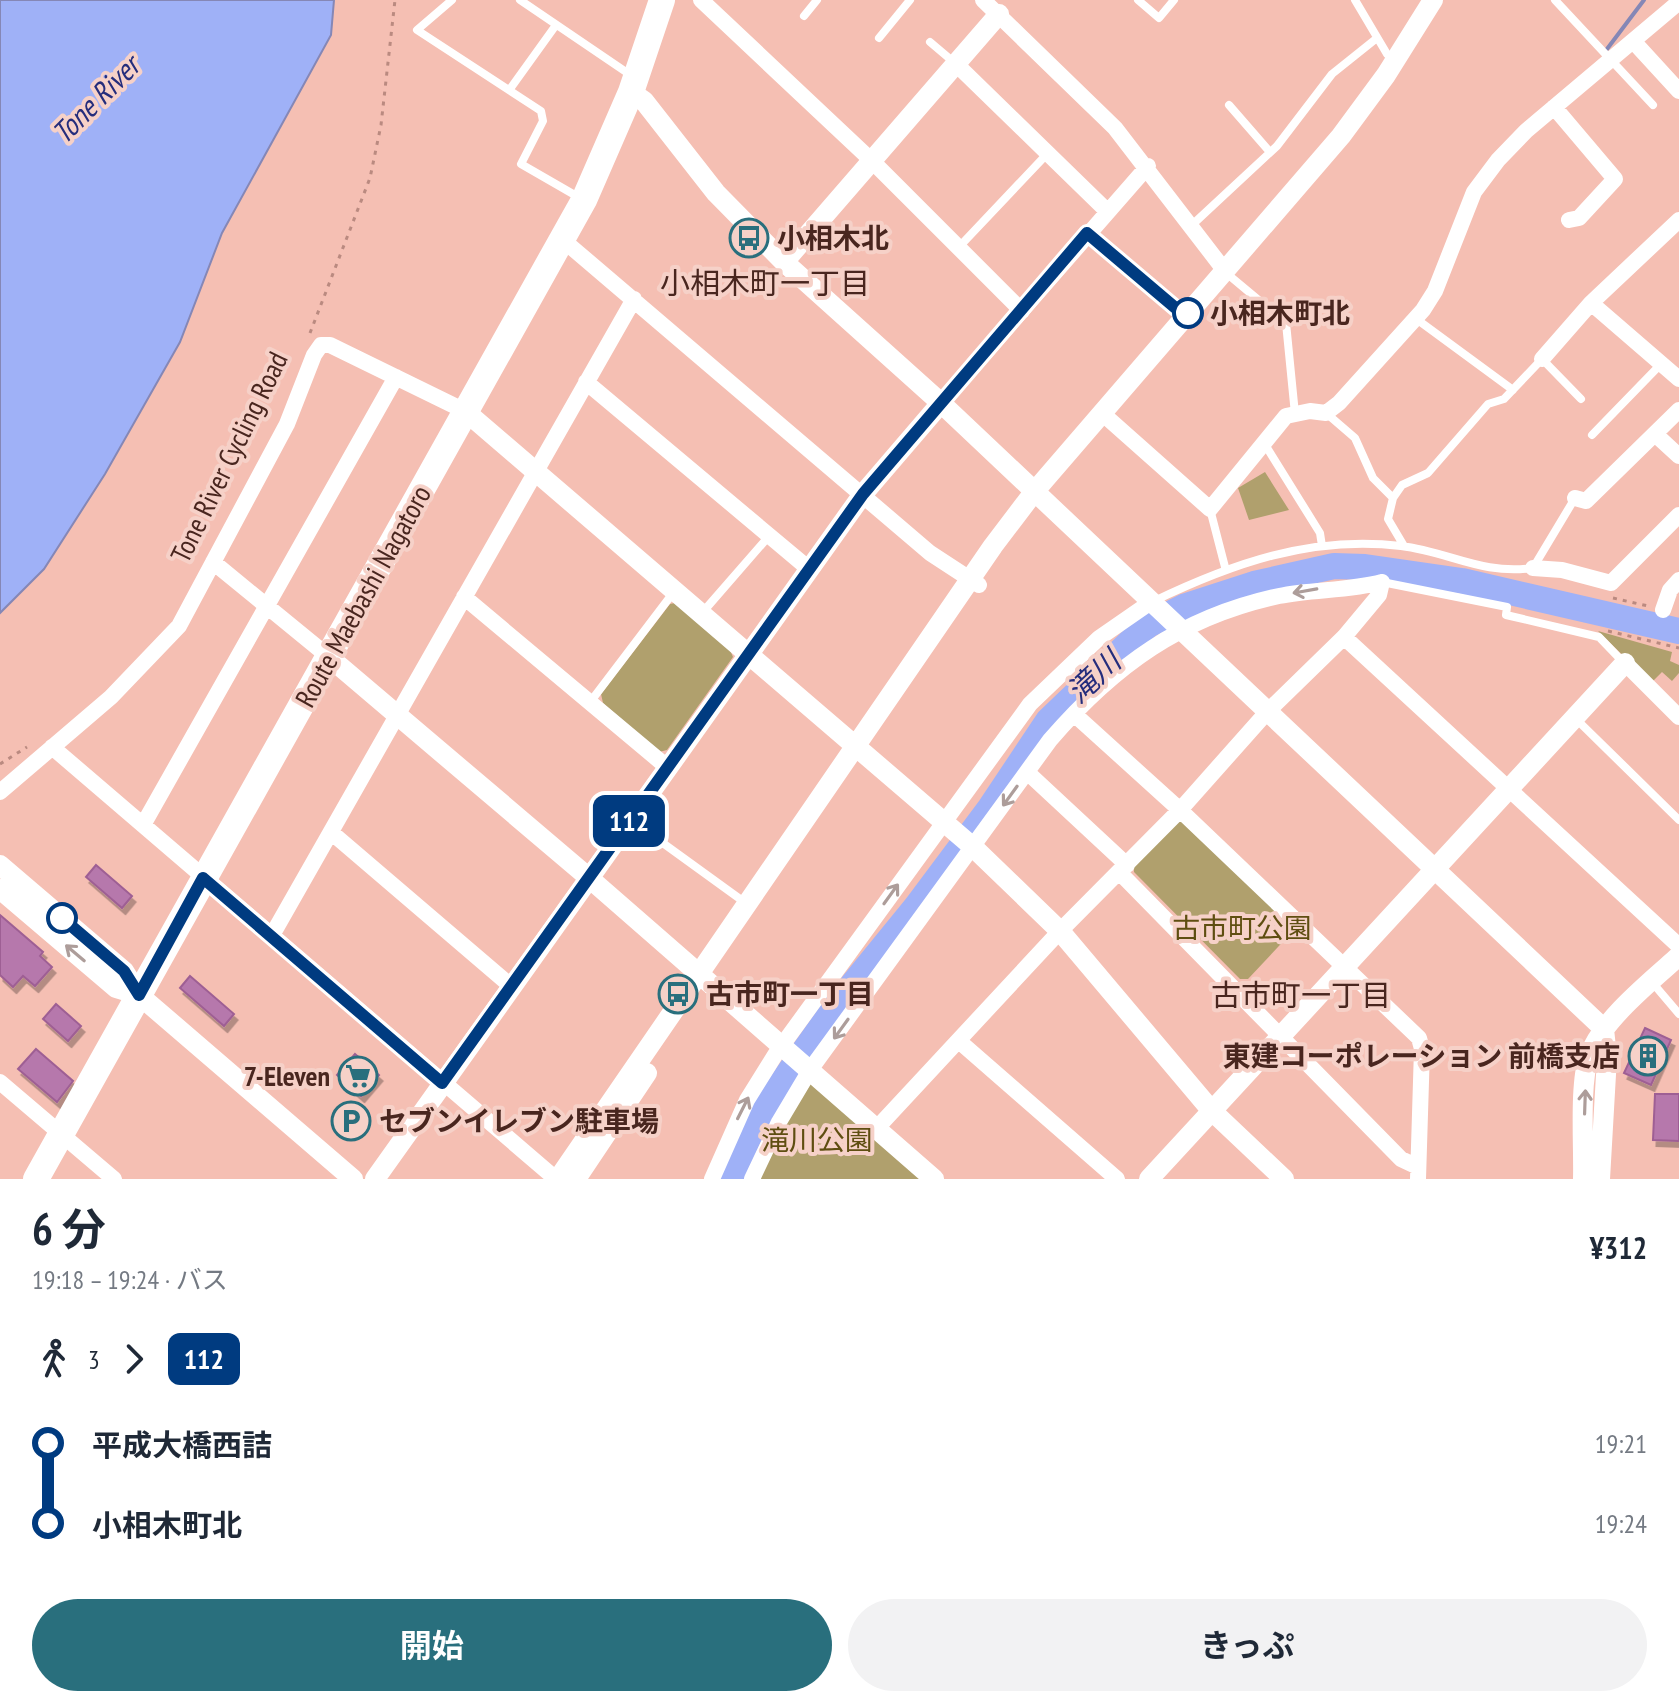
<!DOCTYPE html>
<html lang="ja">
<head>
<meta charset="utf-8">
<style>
	body { margin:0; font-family:"PT Sans Narrow","Noto Sans JP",sans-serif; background:#f2f2f3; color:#1f2937; height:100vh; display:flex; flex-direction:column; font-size:30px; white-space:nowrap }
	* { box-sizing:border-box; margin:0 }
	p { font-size:26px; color:#747a83 }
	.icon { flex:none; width:44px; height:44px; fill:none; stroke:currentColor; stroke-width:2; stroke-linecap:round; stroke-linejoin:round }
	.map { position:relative; height:1179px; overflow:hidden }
	.panel { display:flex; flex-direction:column; background:#fff; flex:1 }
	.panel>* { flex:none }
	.badge { padding:0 16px; border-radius:12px; font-size:28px; line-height:52px }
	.map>.badge { position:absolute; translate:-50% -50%; box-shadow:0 0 0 4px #fff }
	.legs { display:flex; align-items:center; gap:12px; height:88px; padding:0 32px; font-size:26px }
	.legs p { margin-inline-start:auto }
	.overview { display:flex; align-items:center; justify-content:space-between; height:136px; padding:0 32px }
	h1 { font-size:44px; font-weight:700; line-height:60px }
	.primary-button { display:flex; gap:16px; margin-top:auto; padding:16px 32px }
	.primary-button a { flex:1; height:92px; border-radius:48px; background:#296f7d; color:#fff; font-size:32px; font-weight:700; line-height:92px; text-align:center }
	.primary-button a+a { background:#f2f2f3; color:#1f2937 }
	ul { padding:0 32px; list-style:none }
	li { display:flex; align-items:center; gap:28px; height:80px; font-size:30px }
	li i { display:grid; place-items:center; width:12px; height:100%; margin:0 10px; background:currentColor }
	li i::after { content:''; width:20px; height:20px; margin:-10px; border:6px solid; border-radius:50%; background:#fff }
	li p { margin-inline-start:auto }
	li:first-child i { background:linear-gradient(#0000 50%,currentColor 0) }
	li:last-child i { background:linear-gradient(currentColor 50%,#0000 0) }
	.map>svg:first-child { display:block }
</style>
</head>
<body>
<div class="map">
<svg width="1679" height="1179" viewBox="0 0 1679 1179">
	<defs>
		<filter id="shadow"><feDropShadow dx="3.5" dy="6" stdDeviation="0" flood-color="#0004"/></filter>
	</defs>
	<rect width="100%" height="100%" fill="#f5bfb3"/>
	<path fill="#b0a06d" d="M 1265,472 L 1289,510 L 1249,520 L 1238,488 Z
		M 675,603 L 730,650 L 733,657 L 667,750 L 659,752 L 603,703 L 601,694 L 670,604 Z
		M 1598,631 L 1672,652 L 1670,661 L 1679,665 L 1679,673 L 1672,681 L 1662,672 L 1651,683 Z
		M 1174,820 L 1183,820 L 1293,922 L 1293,931 L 1248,979 L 1240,979 L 1134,872 L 1134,865 Z
		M 811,1083 L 921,1179 L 757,1179 L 765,1157 Z"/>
	<path fill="#9fb1f7" stroke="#8587b6" stroke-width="2" d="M 0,0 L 334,0 L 331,35 L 222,233 L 180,342 L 105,474 L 44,569 L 0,613 Z"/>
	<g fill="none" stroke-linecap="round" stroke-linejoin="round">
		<path stroke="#8587b6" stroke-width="4" d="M 1607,49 L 1644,0"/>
		<path stroke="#9fb1f7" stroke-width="26" d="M 730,1179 L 755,1123 L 788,1074 L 841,999 L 916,907 L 990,808 L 1048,721 L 1148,625 L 1186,606 L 1254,584 L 1334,566 L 1365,567 L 1462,581 L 1679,631"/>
	</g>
	<path fill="#b678ac" stroke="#9e5f94" stroke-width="2" filter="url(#shadow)" d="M 96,865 L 132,896 L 122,908 L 86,877 Z
		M 0,915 L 43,952 L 40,956 L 52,967 L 35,986 L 23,976 L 13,987 L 0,975 Z
		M 190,976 L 234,1014 L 224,1026 L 180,988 Z
		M 56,1004 L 81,1026 L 68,1041 L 43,1019 Z
		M 1645,1028 L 1671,1040 L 1651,1085 L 1624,1073 Z
		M 36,1049 L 73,1081 L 57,1102 L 18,1069 Z
		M 355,1054 L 379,1075 L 361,1096 L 337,1075 Z
		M 1655,1094 L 1679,1094 L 1679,1141 L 1653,1140 Z"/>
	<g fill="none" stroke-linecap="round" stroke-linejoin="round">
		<path stroke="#ba8a80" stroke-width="3" stroke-dasharray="4 6" stroke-linecap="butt" d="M 310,333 L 370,178 L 381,125 L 395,0
			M 1613,598 L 1648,606
			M 1608,631 L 1679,648
			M 0,764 L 27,747"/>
		<path stroke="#fff" stroke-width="8" d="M 452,0 L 417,30 L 541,111 L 543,121 L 521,164 L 580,198
			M 520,0 L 632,76
			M 1138,0 L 1159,18 L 1174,0
			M 1355,0 L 1387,54 L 1395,60
			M 1555,0 L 1653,105
			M 804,16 L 817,0
			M 879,38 L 910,0
			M 930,42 L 956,64
			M 510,89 L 556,25
			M 1229,105 L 1270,152
			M 1192,225 L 1277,146 L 1332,74 L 1377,38
			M 959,247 L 1047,154
			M 1225,272 L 1286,323 L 1295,414
			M 1415,318 L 1513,390
			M 1326,413 L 1355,438 L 1373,478 L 1393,498
			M 1592,435 L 1661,364
			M 1264,443 L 1320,533 L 1322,546
			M 1210,509 L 1225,567
			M 1404,546 L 1388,519 L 1393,498 L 1402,485 L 1428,473 L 1488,404 L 1504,399 L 1542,359 L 1581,399
			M 1382,582 L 1507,607 L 1506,615 L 1599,637 L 1624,663
			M 1152,602 C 1231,564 1311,535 1401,546 C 1450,552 1481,575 1533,568 L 1575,498
			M 702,613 L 769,536
			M 591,701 L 673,593
			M 1575,718 L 1679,820
			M 631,820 L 747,904
			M 1651,981 L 1679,1014"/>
		<path stroke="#fff" stroke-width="16" d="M 701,0 L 871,160 L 1022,311
			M 983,0 L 1115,128 L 1225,271
			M 1634,42 L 1679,91
			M 956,64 L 1107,211
			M 1554,107 L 1615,179 L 1579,218 L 1569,220
			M 1087,233 L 1185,316
			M 563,240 L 930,553 L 979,585
			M 1591,303 L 1679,379
			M 1542,359 L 1591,303 L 1679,220
			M 586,382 L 809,569
			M 941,403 L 1148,166
			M 1103,414 L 1210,509 L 1286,416 L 1310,411 L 1326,413 L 1339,403 L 1423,310 L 1435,291 L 1474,192 L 1498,160 L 1526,131 L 1679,2
			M 1655,434 L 1679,456
			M 1575,498 L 1586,501 L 1679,410
			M 213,562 L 329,657
			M 1533,568 L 1562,570 L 1611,583 L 1679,515
			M 464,597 L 667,767
			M 1663,610 L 1670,590 L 1679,580
			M 1344,637 L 1679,946
			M 1625,663 L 1679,717
			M 1074,714 L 1180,810 L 1419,1038 L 1422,1049 L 1418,1179
			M 52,747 L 556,1179
			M 1027,772 L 1127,865
			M 0,792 L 111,697 L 179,626 L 287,424 L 314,355 L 321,345 L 330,345 L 465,411
			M 143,825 L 396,377
			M 332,833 L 512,987
			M 1120,873 L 1401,1159 L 1418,1167
			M 271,937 L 634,299
			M 960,1042 L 1117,1179
			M 0,1082 L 114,1179
			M 876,1129 L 1060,931 L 1180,810 L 1267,712 L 1344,637 L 1379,595 L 1382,582
			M 712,1179 L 747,1100 L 775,1055 L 1030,704 L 1099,638 L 1151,602
			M 752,1179 L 779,1122 L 810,1070 L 1050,740 C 1114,666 1181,617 1279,596 C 1313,589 1349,591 1382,582"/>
		<path stroke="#fff" stroke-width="20" d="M 631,92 L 644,101 L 716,193 L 784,262 L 941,403 L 1604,1029 L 1607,1057 L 1600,1179
			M 784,262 L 999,14
			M 465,411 L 973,847 L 1060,931 L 1211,1110 L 1284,1179
			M 329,657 L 588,877 L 934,1179
			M 0,865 L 124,971 L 139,995 L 353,1179
			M 0,889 L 116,988 L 139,995
			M 375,1179 L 863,494 L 941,403
			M 558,1179 L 993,546 L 1034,492 L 1341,136 L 1386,75 L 1433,0
			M 576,1179 L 647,1073
			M 1149,1179 L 1625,663
			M 1583,1179 C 1584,1147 1579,1085 1589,1056 C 1601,1021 1651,981 1679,956"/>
		<path stroke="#fff" stroke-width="26" d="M 36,1179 L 584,200 L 631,92 L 662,0"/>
	</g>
	<defs><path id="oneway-shaft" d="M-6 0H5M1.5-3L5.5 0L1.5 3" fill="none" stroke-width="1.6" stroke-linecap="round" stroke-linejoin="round" transform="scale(2)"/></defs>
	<g stroke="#ad9d9a">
		<use href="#oneway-shaft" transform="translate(1305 591) rotate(170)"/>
		<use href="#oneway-shaft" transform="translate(1010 796) rotate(126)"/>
		<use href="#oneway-shaft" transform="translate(891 894) rotate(-54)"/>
		<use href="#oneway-shaft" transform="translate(75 953) rotate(-140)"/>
		<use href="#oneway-shaft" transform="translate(841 1029) rotate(126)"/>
		<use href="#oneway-shaft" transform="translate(1585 1102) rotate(-88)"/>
		<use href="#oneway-shaft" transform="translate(743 1108) rotate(-63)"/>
	</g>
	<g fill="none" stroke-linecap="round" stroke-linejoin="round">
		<defs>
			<path id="line-1" d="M 62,918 L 124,971 L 139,995 L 203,878 L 442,1083 L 863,494 L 1087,233 L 1185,316 L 1188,313"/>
		</defs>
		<use href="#line-1" stroke="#fff" stroke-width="18"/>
		<use href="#line-1" stroke="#003b80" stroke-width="12"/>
	</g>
	<defs>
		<symbol id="bus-ring" viewBox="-11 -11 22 22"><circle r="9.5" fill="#f6d1c8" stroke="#296f7d" stroke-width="1.5"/><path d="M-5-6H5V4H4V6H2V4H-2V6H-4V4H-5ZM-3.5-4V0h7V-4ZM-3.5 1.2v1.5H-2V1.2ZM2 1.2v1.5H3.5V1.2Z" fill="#296f7d"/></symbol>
		<symbol id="building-ring" viewBox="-11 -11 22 22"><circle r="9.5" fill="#f6d1c8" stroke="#296f7d" stroke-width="1.5"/><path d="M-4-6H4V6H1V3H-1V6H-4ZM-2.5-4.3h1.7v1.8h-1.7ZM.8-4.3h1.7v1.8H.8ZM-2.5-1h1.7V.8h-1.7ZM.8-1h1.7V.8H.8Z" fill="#296f7d"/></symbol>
		<symbol id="supermarket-ring" viewBox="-11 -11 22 22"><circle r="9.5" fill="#f6d1c8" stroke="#296f7d" stroke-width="1.5"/><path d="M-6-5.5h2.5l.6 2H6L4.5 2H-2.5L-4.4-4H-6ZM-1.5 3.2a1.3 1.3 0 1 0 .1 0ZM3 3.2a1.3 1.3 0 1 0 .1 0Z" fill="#296f7d"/></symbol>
		<symbol id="parking-ring" viewBox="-11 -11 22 22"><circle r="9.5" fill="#f6d1c8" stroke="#296f7d" stroke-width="1.5"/><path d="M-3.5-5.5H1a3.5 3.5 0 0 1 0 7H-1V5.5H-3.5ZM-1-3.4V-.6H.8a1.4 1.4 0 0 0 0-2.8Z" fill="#296f7d"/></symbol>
	</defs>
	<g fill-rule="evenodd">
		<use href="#bus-ring" x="727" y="216" width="44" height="44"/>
		<use href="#bus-ring" x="656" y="972" width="44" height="44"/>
		<use href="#building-ring" x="1626" y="1034" width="44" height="44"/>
		<use href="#supermarket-ring" x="336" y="1054" width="44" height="44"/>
		<use href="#parking-ring" x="329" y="1099" width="44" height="44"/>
	</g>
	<g fill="#fff" stroke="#003b80" stroke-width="4">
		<circle cx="1188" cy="313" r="14"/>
		<circle cx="62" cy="918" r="14"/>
	</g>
	<g text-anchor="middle" stroke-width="8" stroke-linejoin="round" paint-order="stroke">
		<g font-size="28" font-weight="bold" fill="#49261f" stroke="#f6d1c8" text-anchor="start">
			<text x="777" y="248">小相木北</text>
			<text x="706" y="1004">古市町一丁目</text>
			<text x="1620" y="1066" text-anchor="end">東建コーポレーション 前橋支店</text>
			<text x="330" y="1086" text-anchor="end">7-Eleven</text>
			<text x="379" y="1131">セブンイレブン駐車場</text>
		</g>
		<g font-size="28" font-weight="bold" fill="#49261f" stroke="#f6d1c8" text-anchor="start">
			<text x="1210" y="323">小相木町北</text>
		</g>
		<g font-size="28" fill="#49261f" stroke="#f6d1c8">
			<text transform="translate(229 457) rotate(-64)" y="10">Tone River Cycling Road</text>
			<text transform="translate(363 596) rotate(-61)" y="10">Route Maebashi Nagatoro</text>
		</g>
		<g font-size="28" fill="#5f4e11" stroke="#f6d1c8">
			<text x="1242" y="938">古市町公園</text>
			<text x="817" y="1150">滝川公園</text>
		</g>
		<g font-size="30" font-style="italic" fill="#252d7c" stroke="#f6d1c8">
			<text transform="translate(96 100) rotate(-45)" y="10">Tone River</text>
			<text transform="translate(1094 677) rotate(-43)" y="10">滝川</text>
		</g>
		<g font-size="30" fill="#49261f" stroke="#f6d1c8">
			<text x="765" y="294">小相木町一丁目</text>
			<text x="1301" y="1006">古市町一丁目</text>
		</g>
	</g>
</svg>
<b class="badge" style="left:629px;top:821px;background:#003b80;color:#fff">112</b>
</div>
<section class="panel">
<div class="overview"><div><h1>6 分</h1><p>19:18 – 19:24 · バス</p></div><b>¥312</b></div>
<div class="legs"><svg class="icon" aria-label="walk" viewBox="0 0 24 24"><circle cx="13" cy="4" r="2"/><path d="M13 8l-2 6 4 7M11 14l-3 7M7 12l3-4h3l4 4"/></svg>3<svg class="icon" aria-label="forward" viewBox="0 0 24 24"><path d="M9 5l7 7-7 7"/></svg><b class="badge" style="background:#003b80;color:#fff">112</b></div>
<ul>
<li><i style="color:#003b80"></i><b>平成大橋西詰</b><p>19:21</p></li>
<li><i style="color:#003b80"></i><b>小相木町北</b><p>19:24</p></li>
</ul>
<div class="primary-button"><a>開始</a><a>きっぷ</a></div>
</section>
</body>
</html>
